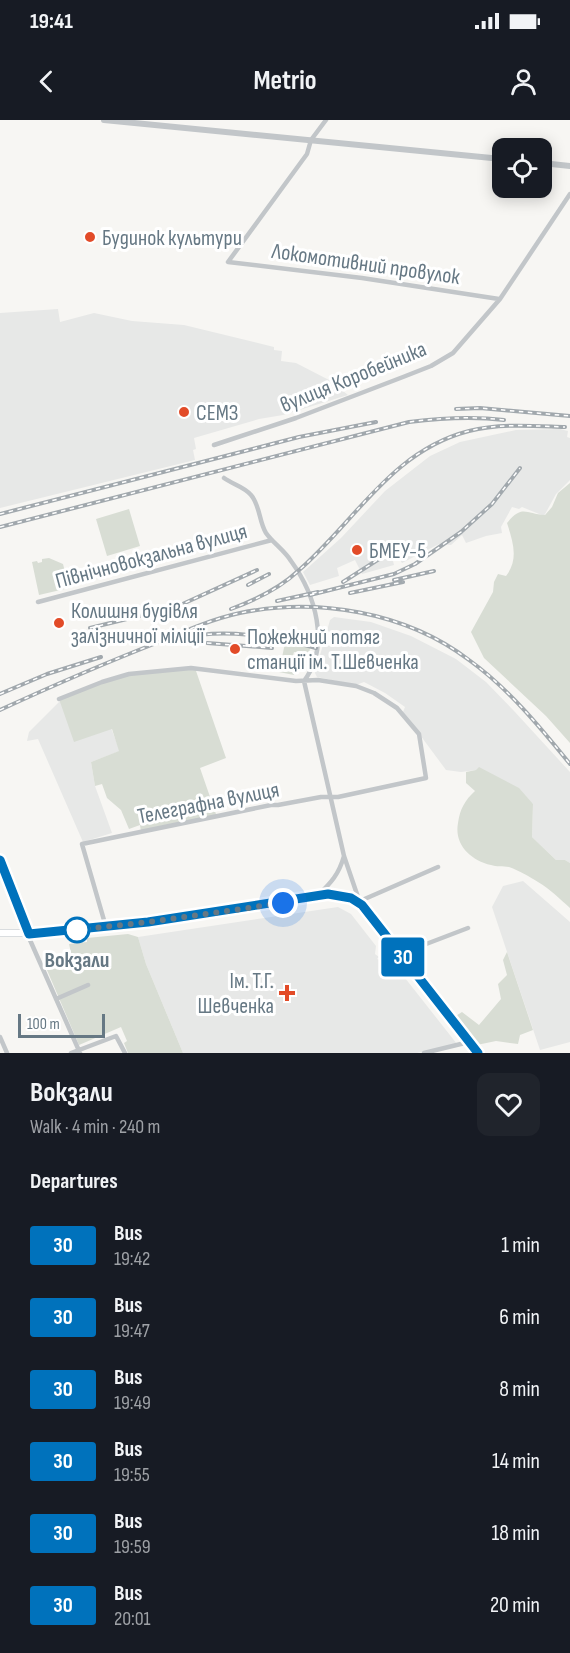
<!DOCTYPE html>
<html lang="en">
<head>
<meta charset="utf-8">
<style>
	body { margin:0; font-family:"Sofia Sans Condensed",sans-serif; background:#20242c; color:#f1f3f6; height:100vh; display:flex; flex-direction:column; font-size:22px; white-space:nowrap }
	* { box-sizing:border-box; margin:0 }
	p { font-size:20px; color:#9ea1a6 }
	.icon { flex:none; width:33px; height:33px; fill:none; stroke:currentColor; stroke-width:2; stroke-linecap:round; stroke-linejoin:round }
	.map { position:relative; height:933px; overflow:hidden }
	.panel { display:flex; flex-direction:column; background:#171b24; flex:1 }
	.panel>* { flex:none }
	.badge { padding:0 12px; border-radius:4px; font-size:21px; line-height:39px }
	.tools { position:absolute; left:492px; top:18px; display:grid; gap:12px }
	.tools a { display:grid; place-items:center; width:60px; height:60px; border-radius:12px; background:#171b24; box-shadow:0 3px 15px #0003; font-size:30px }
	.scale { position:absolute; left:18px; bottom:15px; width:87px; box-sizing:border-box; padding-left:6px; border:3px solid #667884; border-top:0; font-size:16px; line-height:21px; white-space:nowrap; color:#667884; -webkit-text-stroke:4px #fff; paint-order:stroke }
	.you { position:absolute; width:30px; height:30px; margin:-15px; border:4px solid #fff; border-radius:50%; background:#1a73e8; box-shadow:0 0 0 9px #1a73e833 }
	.map>.badge { position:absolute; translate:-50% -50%; box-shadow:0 0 0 3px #fff }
	h2 { padding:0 30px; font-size:22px; line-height:54px }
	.round { display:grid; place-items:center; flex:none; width:63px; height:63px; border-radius:12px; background:#20242c }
	.headline { display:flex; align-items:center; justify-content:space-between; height:102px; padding:0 30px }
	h1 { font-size:28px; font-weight:700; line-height:45px }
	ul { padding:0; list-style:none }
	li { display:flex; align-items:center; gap:18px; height:72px; padding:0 30px }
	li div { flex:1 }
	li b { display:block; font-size:22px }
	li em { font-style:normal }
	li .badge { min-width:66px; font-weight:700; text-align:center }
	.status { display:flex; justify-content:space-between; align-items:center; height:42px; padding:0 30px; background:#171b24; direction:ltr }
	.status svg { height:16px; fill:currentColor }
	header { display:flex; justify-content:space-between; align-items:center; height:78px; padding:0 30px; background:#171b24; font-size:27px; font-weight:700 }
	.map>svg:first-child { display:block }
</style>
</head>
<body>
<div class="status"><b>19:41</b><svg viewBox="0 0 49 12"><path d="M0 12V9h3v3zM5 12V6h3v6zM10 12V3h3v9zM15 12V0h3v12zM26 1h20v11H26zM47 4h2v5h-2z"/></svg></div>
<header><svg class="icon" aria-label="back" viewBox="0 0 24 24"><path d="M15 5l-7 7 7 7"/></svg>Metrio<svg class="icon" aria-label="person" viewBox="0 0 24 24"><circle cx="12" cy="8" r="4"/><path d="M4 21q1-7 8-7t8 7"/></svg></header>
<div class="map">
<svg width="570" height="933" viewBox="0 0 570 933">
	<rect width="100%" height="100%" fill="#f7f6f3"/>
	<path fill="#e7e8e7" d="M 58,189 L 60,202 L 94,193 L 132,201 L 184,205 L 274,227 L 274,230 L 282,231 L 281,241 L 296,243 L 329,260 L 348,275 L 283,295 L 259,299 L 194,318 L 196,329 L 193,330 L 195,340 L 0,388 L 0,193 Z
		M 560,309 L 568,311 L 567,317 L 570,318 L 570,360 L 556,374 L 544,396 L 522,387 L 519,389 L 512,387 L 501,407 L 502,413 L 486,416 L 466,423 L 462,415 L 451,425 L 439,424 L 402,443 L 399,438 L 393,441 L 394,445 L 362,454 L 355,440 L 337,448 L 339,456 L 310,465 L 303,452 L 341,418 L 385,371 L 430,336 L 460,322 L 516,310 Z
		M 334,497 L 371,502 L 411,516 L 456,539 L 486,562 L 515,592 L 570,652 L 570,743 L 565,740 L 556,740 L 532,717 L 533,684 L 476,650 L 461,652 L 446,650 L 403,592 L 405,587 L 385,573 L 364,562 L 356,565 L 317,557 L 315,553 L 330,500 Z
		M 60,581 L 111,608 L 120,631 L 91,642 L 95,666 L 112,713 L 83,722 L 38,619 L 27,621 L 29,612 Z
		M 523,761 L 570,802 L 570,922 L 540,930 L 492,787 L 503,766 Z
		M 338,787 L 351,794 L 376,826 L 375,834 L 379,837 L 377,839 L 394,844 L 457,924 L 417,933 L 183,933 L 146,844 L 138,817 Z"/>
	<path fill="#d8ddd4" d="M 570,363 L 570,623 L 546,596 L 484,538 L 471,512 L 493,472 L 494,462 L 498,454 L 506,456 C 519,439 513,422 507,403 C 522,384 526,394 545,395 L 552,387 L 558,373 Z
		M 129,389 L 140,426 L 107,436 L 96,399 Z
		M 49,438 L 63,444 L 69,468 L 39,475 L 32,442 L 37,441 L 38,443 L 42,442 L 42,439 Z
		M 285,523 L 310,528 L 309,534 L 294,532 L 290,546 L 296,548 L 294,555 L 279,552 Z
		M 195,548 L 226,638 L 200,648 L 217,697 L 141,712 L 140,705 L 129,709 L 121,690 L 107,678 L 102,664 L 95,666 L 91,642 L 119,631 L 112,609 L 74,622 L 59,579 L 129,554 Z
		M 479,647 L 519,668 L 533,684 L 532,717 L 556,740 L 565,740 L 570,743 L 570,788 C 560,779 550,769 538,762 C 530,757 518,750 509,747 C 503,746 496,747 491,745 C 470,740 454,724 458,703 C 460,689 465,680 475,671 L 466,663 L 466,652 L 476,650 Z
		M 128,814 L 138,817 L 146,844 L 183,933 L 128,933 L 124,923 L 127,921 L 121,907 L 79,925 L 44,843 L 71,833 L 69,824 L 87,822 L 87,818 Z
		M 507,832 L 533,910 L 520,915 L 518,924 L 496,921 L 472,926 L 451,899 L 462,892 L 479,905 L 501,879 L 498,864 L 507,855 L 503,840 Z"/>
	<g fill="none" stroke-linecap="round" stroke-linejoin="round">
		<defs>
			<path id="secondary" d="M 0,813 L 45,813 L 126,805 L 269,785 L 328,774 L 351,778 L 361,785 L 478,933"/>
		</defs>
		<use href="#secondary" stroke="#b4babe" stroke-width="8"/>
		<path stroke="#c2c6c9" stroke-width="4.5" d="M 326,0 L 311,20 L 307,34 L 228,142 L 362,158 L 499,179
			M 214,325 L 296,298 L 403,257 L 431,246 L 453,233 L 500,179 L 570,74
			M 224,358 C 232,364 245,367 251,375 C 260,385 259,402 266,413 C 273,423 284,430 291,441 C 315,474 331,525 304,561 L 344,736 L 360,783
			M 38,482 L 272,420
			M 59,579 L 102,562 L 129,554 L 191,548 L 296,561 L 318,560 L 356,566 L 374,573 L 397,588 L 419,614 L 426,658 L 338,677 L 321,677 L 278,685 L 271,685 L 82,724 L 106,807
			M 0,740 L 30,820 L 80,933
			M 318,775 C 331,763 339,754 344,736
			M 360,781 L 438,747
			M 400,834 L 468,808
			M 56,879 L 88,865
			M 0,917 L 7,933
			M 71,933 L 116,916 L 125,933
			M 424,933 L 469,922"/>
		<path stroke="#c2c6c9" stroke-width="6" d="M 104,0 L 502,39
			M 542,43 L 570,46"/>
		<use href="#secondary" stroke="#fff" stroke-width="7"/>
		<defs>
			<path id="rail" d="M 456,289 L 480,288 L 570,296
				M 0,394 L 299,317 L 376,302
				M 0,407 L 409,302 C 441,298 472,296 504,300
				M 394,460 L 434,451
				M 343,462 L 401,425
				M 248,465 L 269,454
				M 350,473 L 403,462
				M 310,475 L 394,454 L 415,444 L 461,412 L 492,384 L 520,348
				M 277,481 L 318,472
				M 231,489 C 255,480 279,469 298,451 C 355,402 391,331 469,311 C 500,303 534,306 565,307
				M 90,508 L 176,487 L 257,450
				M 181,519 C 221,507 277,517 316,528
				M 207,523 L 272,528
				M 0,574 L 47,554 L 101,537
				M 0,590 C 52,566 105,543 159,522 C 185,511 212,499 240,493 C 317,477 406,492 469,540 C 508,568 540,607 570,644"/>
		</defs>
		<use href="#rail" stroke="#a1a8ad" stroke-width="4"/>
		<use href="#rail" stroke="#fff" stroke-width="1.5" stroke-dasharray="4.5" stroke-linecap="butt"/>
	</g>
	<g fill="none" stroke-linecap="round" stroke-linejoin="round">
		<defs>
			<path id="line" d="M 0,740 L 29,814 L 148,802 L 328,774 L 351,778 L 362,785 L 478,933"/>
		</defs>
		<use href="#line" stroke="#fff" stroke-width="14"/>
		<use href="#line" stroke="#0072bc" stroke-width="9"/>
		<path stroke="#667884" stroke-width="6" stroke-dasharray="0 10.8" d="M 77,810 L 148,802 L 283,783"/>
	</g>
	<g fill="#e24b28" stroke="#fff" stroke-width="2">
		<circle cx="90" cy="117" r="6"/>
		<circle cx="184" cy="292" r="6"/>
		<circle cx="357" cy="430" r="6"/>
		<circle cx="59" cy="503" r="6"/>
		<circle cx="235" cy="529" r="6"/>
		<path d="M284 864h6v6h6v6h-6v6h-6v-6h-6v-6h6z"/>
	</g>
	<circle fill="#fff" stroke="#0072bc" stroke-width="3" cx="77" cy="810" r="12"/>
	<g text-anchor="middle" stroke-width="6" stroke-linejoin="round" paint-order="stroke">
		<g font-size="22" fill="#667884" stroke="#fff" text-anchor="start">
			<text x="102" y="125">Будинок культури</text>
			<text x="196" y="300">СЕМЗ</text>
			<text x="369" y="438">БМЕУ-5</text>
			<text x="71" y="498">Колишня будівля<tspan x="71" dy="25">залізничної міліції</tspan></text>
			<text x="247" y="524">Пожежний потяг<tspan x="247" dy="25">станції ім. Т.Шевченка</tspan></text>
			<text x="274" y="868" text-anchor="end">Ім. Т.Г.<tspan x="274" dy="25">Шевченка</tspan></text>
		</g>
		<g font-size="22" fill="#667884" stroke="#fff">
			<text transform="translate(366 143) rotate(8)" y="8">Локомотивний провулок</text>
			<text transform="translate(353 256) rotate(-22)" y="8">вулиця Коробейника</text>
			<text transform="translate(151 435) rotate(-15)" y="8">Північновокзальна вулиця</text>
			<text transform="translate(208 682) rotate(-11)" y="8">Телеграфна вулиця</text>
		</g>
		<g font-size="22" font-weight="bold" fill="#667884" stroke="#fff">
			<text x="77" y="847">Вокзали</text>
		</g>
	</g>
</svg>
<div class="tools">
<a><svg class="icon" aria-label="locate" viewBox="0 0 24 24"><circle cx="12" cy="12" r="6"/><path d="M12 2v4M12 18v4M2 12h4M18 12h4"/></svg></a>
</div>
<div class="scale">100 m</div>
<div class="you" style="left:283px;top:783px"></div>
<b class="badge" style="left:403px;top:837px;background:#0072bc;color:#fff">30</b>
</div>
<section class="panel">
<div class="headline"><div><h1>Вокзали</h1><p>Walk · 4 min · 240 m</p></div><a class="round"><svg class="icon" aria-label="heart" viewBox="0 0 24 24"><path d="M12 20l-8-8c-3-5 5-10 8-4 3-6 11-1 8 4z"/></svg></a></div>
<h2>Departures</h2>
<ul>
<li><span class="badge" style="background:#0072bc;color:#fff">30</span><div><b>Bus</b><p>19:42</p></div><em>1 min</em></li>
<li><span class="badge" style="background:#0072bc;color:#fff">30</span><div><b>Bus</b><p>19:47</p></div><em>6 min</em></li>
<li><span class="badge" style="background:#0072bc;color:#fff">30</span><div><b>Bus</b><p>19:49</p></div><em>8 min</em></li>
<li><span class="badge" style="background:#0072bc;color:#fff">30</span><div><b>Bus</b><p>19:55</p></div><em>14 min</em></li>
<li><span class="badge" style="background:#0072bc;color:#fff">30</span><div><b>Bus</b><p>19:59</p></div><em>18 min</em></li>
<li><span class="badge" style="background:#0072bc;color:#fff">30</span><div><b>Bus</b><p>20:01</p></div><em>20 min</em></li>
</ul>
</section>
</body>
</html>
